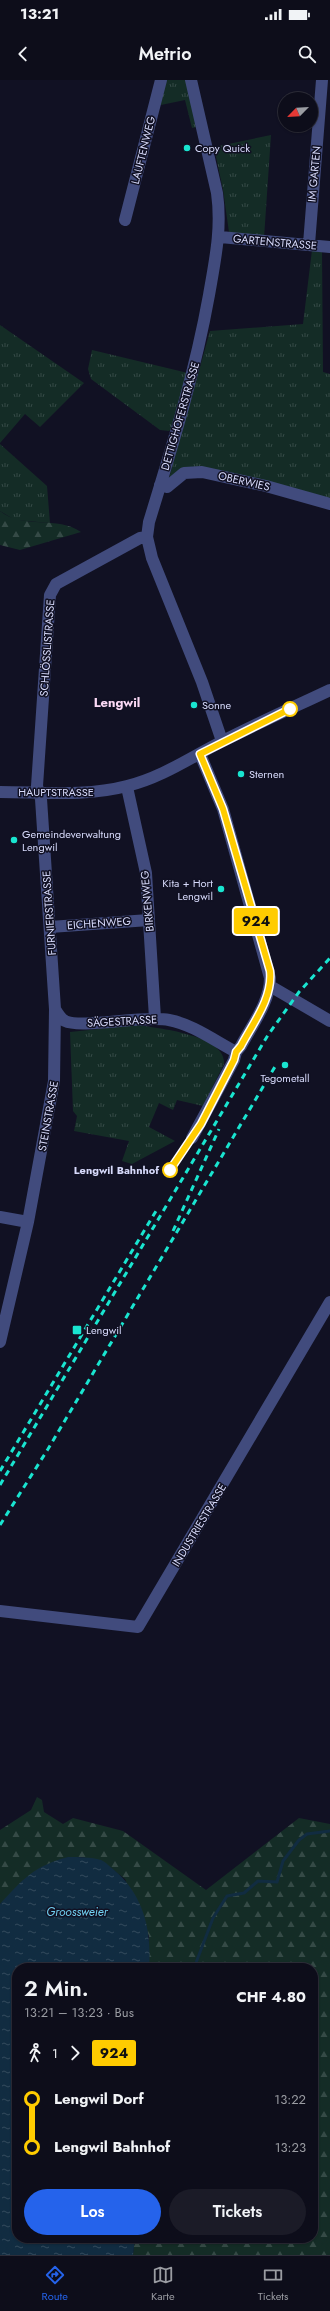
<!DOCTYPE html>
<html lang="de">
<head>
<meta charset="utf-8">
<style>
	body { margin:0; font-family:Jost,sans-serif; background:#1b1b27; color:#f1f3f6; height:100vh; display:flex; flex-direction:column; font-size:15px; white-space:nowrap }
	* { box-sizing:border-box; margin:0 }
	p { font-size:13px; color:#9a9ca2 }
	.icon { flex:none; width:22px; height:22px; fill:none; stroke:currentColor; stroke-width:2; stroke-linecap:round; stroke-linejoin:round }
	.map { position:relative; flex:1; overflow:hidden }
	.sheet { position:absolute; left:12px; top:1883px; width:306px; height:280px; display:flex; flex-direction:column; background:#0d0d1a; border-radius:16px; box-shadow:0 1px 3px #0004,0 0 0 1px #2d2d39 }
	.sheet>* { flex:none }
	.badge { padding:0 8px; border-radius:3px; font-size:14px; line-height:26px }
	.needle { width:26px; rotate:246deg }
	.tools { position:absolute; left:278px; top:12px; display:grid; gap:8px }
	.tools a { display:grid; place-items:center; width:40px; height:40px; border-radius:50%; background:#0d0d1a; box-shadow:0 1px 3px #0004,0 0 0 1px #2d2d39; font-size:20px }
	.map>.badge { position:absolute; translate:-50% -50%; box-shadow:0 0 0 2px #fff }
	.legs { display:flex; align-items:center; gap:6px; height:44px; padding:0 12px; font-size:13px }
	.legs p { margin-inline-start:auto }
	.overview { display:flex; align-items:center; justify-content:space-between; height:68px; padding:0 12px }
	h1 { font-size:22px; font-weight:600; line-height:30px }
	.button { display:flex; gap:8px; margin-top:auto; padding:8px 12px }
	.button a { flex:1; height:46px; border-radius:24px; background:#2563eb; color:#fff; font-size:16px; font-weight:600; line-height:46px; text-align:center }
	.button a+a { background:#1b1b27; color:#f1f3f6 }
	ul { padding:0 12px; list-style:none }
	li { display:flex; align-items:center; gap:14px; height:48px; font-size:15px }
	li i { display:grid; place-items:center; width:6px; height:100%; margin:0 5px; background:currentColor }
	li i::after { content:''; width:10px; height:10px; margin:-5px; border:3px solid; border-radius:50%; background:#0d0d1a }
	li p { margin-inline-start:auto }
	li:first-child i { background:linear-gradient(#0000 50%,currentColor 0) }
	li:last-child i { background:linear-gradient(currentColor 50%,#0000 0) }
	.status { display:flex; justify-content:space-between; align-items:center; height:28px; padding:0 20px; background:#0d0d1a; direction:ltr }
	.status svg { height:11px; fill:currentColor }
	header { display:flex; justify-content:space-between; align-items:center; height:52px; padding:0 12px; background:#0d0d1a; font-size:18px; font-weight:600 }
	.tabs { display:flex; justify-content:space-around; align-items:center; height:56px; border-top:1px solid #2d2d39; background:#0d0d1a; font-size:11px; color:#9a9ca2 }
	.tabs a { display:grid; justify-items:center; gap:2px }
	.tabs .active { color:#2563eb }
	.map>svg:first-child { display:block }
</style>
</head>
<body>
<div class="status"><b>13:21</b><svg viewBox="0 0 49 12"><path d="M0 12V9h3v3zM5 12V6h3v6zM10 12V3h3v9zM15 12V0h3v12zM26 1h20v11H26zM47 4h2v5h-2z"/></svg></div>
<header><svg class="icon" aria-label="back" viewBox="0 0 24 24"><path d="M15 5l-7 7 7 7"/></svg>Metrio<svg class="icon" aria-label="search" viewBox="0 0 24 24"><circle cx="10" cy="10" r="6"/><path d="M15 15l6 6"/></svg></header>
<div class="map">
<svg width="330" height="2175" viewBox="0 0 330 2175">
	<defs>
		<pattern id="grass-tufts" width="24" height="20" patternUnits="userSpaceOnUse"><rect width="24" height="20" fill="#142c26"/><path d="M3 7l-1-3M5 7V3M7 7l1-3M15 17l-1-3M17 17v-4M19 17l1-3" fill="none" stroke="#354a46"/></pattern>
		<pattern id="forest-firs" width="22" height="20" patternUnits="userSpaceOnUse"><rect width="22" height="20" fill="#142c26"/><path d="M5 1l3.5 6h-7zM16 11l3.5 6h-7z" fill="#354a46"/></pattern>
		<pattern id="water-ripples" width="26" height="14" patternUnits="userSpaceOnUse"><rect width="26" height="14" fill="#112c41"/><path d="M2 4q2-2 4 0t4 0M15 11q2-2 4 0t4 0" fill="none" stroke="#334a5d"/></pattern>
	</defs>
	<rect width="100%" height="100%" fill="#111123"/>
	<path fill="url(#grass-tufts)" d="M 163,0 L 186,0 L 197,47 L 192,48 L 185,20 L 156,26 Z
		M 271,55 L 264,158 L 229,152 L 223,110 L 214,67 Z
		M 312,170 L 322,171 L 323,292 L 330,294 L 330,421 L 238,398 L 169,398 L 210,251 L 303,244 Z
		M 0,245 L 84,303 L 40,347 L 25,334 L 0,363 Z
		M 92,270 L 188,293 L 172,348 L 169,351 L 160,350 L 91,299 L 88,289 Z
		M 0,364 L 47,406 L 50,443 L 15,440 L 0,431 Z
		M 137,945 C 157,948 227,955 224,984 L 203,1026 L 177,1020 L 173,1030 L 159,1023 L 149,1047 L 175,1061 L 132,1084 L 122,1081 L 129,1061 L 74,1051 L 77,1036 L 73,1031 L 70,952 Z"/>
	<path fill="url(#forest-firs)" d="M 0,431 C 24,450 57,435 81,452 L 20,470 L 0,465 Z
		M 37,1717 L 42,1720 L 44,1732 L 63,1744 L 73,1738 L 123,1751 L 206,1810 L 299,1738 L 330,1744 L 330,2175 L 133,2175 L 135,2158 L 313,2158 L 313,1888 L 149,1888 L 149,1856 L 125,1799 L 102,1781 L 81,1777 L 68,1777 L 0,1824 L 0,1750 L 31,1730 Z"/>
	<path fill="url(#water-ripples)" d="M 68,1777 C 78,1777 91,1777 101,1780 C 106,1782 110,1787 114,1790 C 143,1814 152,1850 149,1887 L 17,1888 L 17,2158 L 135,2158 L 133,2175 L 0,2175 L 0,1824 C 23,1799 34,1786 68,1777 Z"/>
	<g fill="none" stroke-linecap="round" stroke-linejoin="round">
		<path stroke="#112c41" stroke-width="3" d="M 194,1888 L 213,1838 L 227,1816 L 244,1813 L 258,1801 L 277,1802 L 283,1781 L 299,1760 L 307,1754 L 330,1751"/>
		<path stroke="#414b7d" stroke-width="12" d="M 191,0 L 217,113 C 222,149 215,180 209,215 C 195,293 172,367 149,442 L 147,457 L 152,478 L 202,602 L 222,661
			M 125,140 L 161,0
			M 220,157 L 330,167
			M 309,164 L 322,0
			M 160,405 L 167,407 L 184,393 L 202,392 L 266,406 L 330,424
			M 127,707 L 146,793 L 155,938
			M 0,712 C 43,712 85,717 127,706 C 163,697 191,677 223,661 C 258,643 294,627 330,610
			M 50,847 L 149,840
			M 270,906 L 330,941
			M 55,929 C 58,934 60,938 65,941 C 81,949 143,935 169,940 C 192,944 215,961 236,972
			M 192,1058 L 234,980 L 236,972 L 241,966 C 252,945 270,922 270,898 L 223,729 L 200,674
			M 0,1137 L 28,1142
			M 0,1262 L 28,1142 L 54,1001 L 55,929 L 41,719 L 37,706 L 50,515 L 56,504 L 140,458 L 147,457
			M 0,1531 L 138,1547 L 330,1222"/>
		<path stroke="#19e5d0" stroke-width="3" stroke-dasharray="6 5" stroke-linecap="butt" d="M 173,1151 L 219,1049
			M 0,1391 L 156,1131
			M 0,1405 L 268,955 L 299,912 L 330,878
			M 0,1445 L 48,1369 L 276,985"/>
	</g>
	<g fill="none" stroke-linecap="round" stroke-linejoin="round">
		<defs>
			<path id="line-1" d="M 170,1090 L 201,1044 L 234,980 L 236,972 L 241,966 C 253,943 273,918 270,891 L 223,729 L 200,674 L 290,629"/>
		</defs>
		<use href="#line-1" stroke="#fff" stroke-width="9"/>
		<use href="#line-1" stroke="#fc0" stroke-width="6"/>
	</g>
	<g fill="#19e5d0" stroke="#111123" stroke-width="1.5">
		<circle cx="187" cy="68" r="4"/>
		<circle cx="194" cy="625" r="4"/>
		<circle cx="241" cy="694" r="4"/>
		<circle cx="14" cy="760" r="4"/>
		<circle cx="221" cy="809" r="4"/>
		<circle cx="285" cy="985" r="4"/>
		<rect x="72" y="1245" width="10" height="10" rx="2"/>
	</g>
	<g fill="#fff" stroke="#fc0" stroke-width="2">
		<circle cx="290" cy="629" r="7"/>
		<circle cx="170" cy="1090" r="7"/>
	</g>
	<g text-anchor="middle" stroke-width="3" stroke-linejoin="round" paint-order="stroke">
		<g font-size="11" fill="#d7dafb" stroke="#111123" text-anchor="start">
			<text x="195" y="72">Copy Quick</text>
			<text x="202" y="629">Sonne</text>
			<text x="249" y="698">Sternen</text>
			<text x="22" y="758">Gemeindeverwaltung<tspan x="22" dy="13">Lengwil</tspan></text>
			<text x="213" y="807" text-anchor="end">Kita + Hort<tspan x="213" dy="13">Lengwil</tspan></text>
			<text x="285" y="1002" text-anchor="middle">Tegometall</text>
			<text x="86" y="1254">Lengwil</text>
		</g>
		<g font-size="11" fill="#d7dafb" stroke="#111123">
			<text transform="translate(143 70) rotate(-76)" y="4">LAUFTENWEG</text>
			<text transform="translate(314 94) rotate(-85)" y="4">IM GARTEN</text>
			<text transform="translate(275 162) rotate(5)" y="4">GARTENSTRASSE</text>
			<text transform="translate(180 336) rotate(-74)" y="4">DETTIGHOFERSTRASSE</text>
			<text transform="translate(244 401) rotate(13)" y="4">OBERWIES</text>
			<text transform="translate(47 568) rotate(-86)" y="4">SCHLÖSSLISTRASSE</text>
			<text x="56" y="716">HAUPTSTRASSE</text>
			<text transform="translate(147 821) rotate(-95)" y="4">BIRKENWEG</text>
			<text transform="translate(49 833) rotate(-94)" y="4">FURNIERSTRASSE</text>
			<text transform="translate(99 843) rotate(-4)" y="4">EICHENWEG</text>
			<text transform="translate(122 941) rotate(-3)" y="4">SÄGESTRASSE</text>
			<text transform="translate(48 1036) rotate(-80)" y="4">STEINSTRASSE</text>
			<text transform="translate(199 1445) rotate(-59)" y="4">INDUSTRIESTRASSE</text>
		</g>
		<g font-size="11" font-weight="bold" fill="#d7dafb" stroke="#111123" text-anchor="end">
			<text x="159" y="1094">Lengwil Bahnhof</text>
		</g>
		<g font-size="12" font-style="italic" fill="#70ceef" stroke="#111123">
			<text x="77" y="1836">Groossweier</text>
		</g>
		<g font-size="13" font-weight="bold" fill="#fbd9f5" stroke="#111123">
			<text x="117" y="627">Lengwil</text>
		</g>
	</g>
</svg>
<div class="tools">
<a><svg class="needle" viewBox="-14 -14 28 28"><path d="M0-13l5 13h-10z" fill="#e53935"/><path d="M0 13l5-13h-10z" fill="#9a9ca2"/></svg></a>
</div>
<b class="badge" style="left:256px;top:841px;background:#fc0;color:#111">924</b>
<section class="sheet">
<div class="overview"><div><h1>2 Min.</h1><p>13:21 – 13:23 · Bus</p></div><b>CHF 4.80</b></div>
<div class="legs"><svg class="icon" aria-label="walk" viewBox="0 0 24 24"><circle cx="13" cy="4" r="2"/><path d="M13 8l-2 6 4 7M11 14l-3 7M7 12l3-4h3l4 4"/></svg>1<svg class="icon" aria-label="forward" viewBox="0 0 24 24"><path d="M9 5l7 7-7 7"/></svg><b class="badge" style="background:#fc0;color:#111">924</b></div>
<ul>
<li><i style="color:#fc0"></i><b>Lengwil Dorf</b><p>13:22</p></li>
<li><i style="color:#fc0"></i><b>Lengwil Bahnhof</b><p>13:23</p></li>
</ul>
<div class="button"><a>Los</a><a>Tickets</a></div>
</section>
</div>
<nav class="tabs">
<a class="active"><svg class="icon" aria-label="directions" viewBox="0 0 24 24"><path d="M12 3l9 9-9 9-9-9zM9 14v-3h6M13 9l2 2-2 2"/></svg>Route</a>
<a><svg class="icon" aria-label="map" viewBox="0 0 24 24"><path d="M3 6l6-2 6 2 6-2v14l-6 2-6-2-6 2zM9 4v14M15 6v14"/></svg>Karte</a>
<a><svg class="icon" aria-label="tickets" viewBox="0 0 24 24"><path d="M3 7h18v10H3zM15 7v10"/></svg>Tickets</a>
</nav>
</body>
</html>
